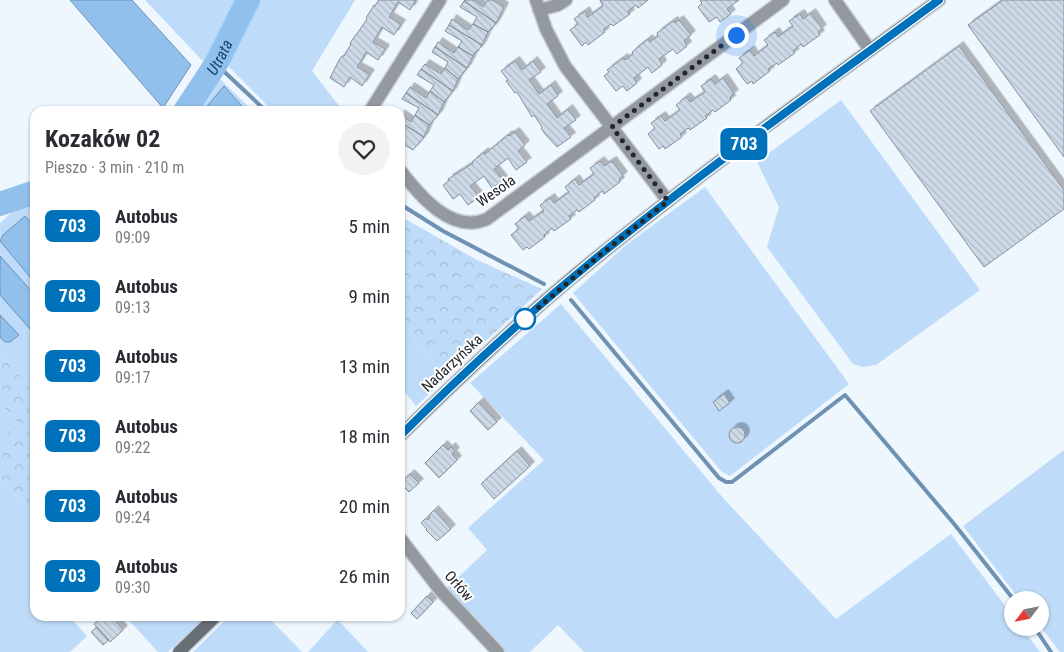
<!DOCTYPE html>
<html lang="pl">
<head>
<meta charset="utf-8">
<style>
	body { margin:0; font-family:"Roboto Condensed",sans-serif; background:#f2f2f3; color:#2b2b33; height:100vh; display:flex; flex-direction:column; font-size:19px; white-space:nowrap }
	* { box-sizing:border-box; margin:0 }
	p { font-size:16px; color:#7c7c81 }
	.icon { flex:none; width:28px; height:28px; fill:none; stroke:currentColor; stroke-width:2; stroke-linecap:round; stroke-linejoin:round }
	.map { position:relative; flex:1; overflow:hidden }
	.sheet { position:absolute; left:30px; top:106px; width:375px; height:515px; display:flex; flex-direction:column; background:#fff; border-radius:15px; box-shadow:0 1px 4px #0004 }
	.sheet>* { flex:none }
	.badge { padding:0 10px; border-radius:8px; font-size:18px; line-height:32px }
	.needle { width:32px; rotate:238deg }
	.fabs { position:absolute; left:1004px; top:591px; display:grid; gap:10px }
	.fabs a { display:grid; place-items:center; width:45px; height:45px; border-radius:50%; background:#fff; box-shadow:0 1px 4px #0004; font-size:25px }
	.you { position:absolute; width:25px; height:25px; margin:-12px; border:4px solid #fff; border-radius:50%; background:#1a73e8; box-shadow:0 0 0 8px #1a73e833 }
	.map>.badge { position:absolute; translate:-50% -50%; box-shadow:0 0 0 2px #fff }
	.round { display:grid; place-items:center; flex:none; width:52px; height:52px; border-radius:26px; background:#f2f2f3 }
	.summary { display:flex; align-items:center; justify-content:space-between; height:85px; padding:0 15px }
	h1 { font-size:24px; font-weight:700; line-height:38px }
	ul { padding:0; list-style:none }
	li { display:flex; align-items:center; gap:15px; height:70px; padding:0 15px }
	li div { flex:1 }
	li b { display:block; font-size:19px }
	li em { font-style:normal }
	li .badge { min-width:55px; font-weight:700; text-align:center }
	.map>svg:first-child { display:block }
</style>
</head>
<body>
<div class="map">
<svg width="1064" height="652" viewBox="0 0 1064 652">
	<defs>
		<pattern id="forest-crowns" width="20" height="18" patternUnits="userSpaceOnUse" patternTransform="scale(1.25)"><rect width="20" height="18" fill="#bedcf9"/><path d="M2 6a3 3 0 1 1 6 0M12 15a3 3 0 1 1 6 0" fill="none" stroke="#a3bdd6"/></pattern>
		<pattern id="building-back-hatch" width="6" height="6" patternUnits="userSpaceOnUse" patternTransform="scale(1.25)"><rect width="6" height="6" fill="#cddae7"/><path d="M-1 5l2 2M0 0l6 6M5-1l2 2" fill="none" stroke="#b0bbc6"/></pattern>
		<filter id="shadow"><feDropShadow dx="4.5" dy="-4.5" stdDeviation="0" flood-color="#0004"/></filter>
	</defs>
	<rect width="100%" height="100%" fill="#eef6fe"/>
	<path fill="#bedcf9" d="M 145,0 L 355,0 L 312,71 L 343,111 L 273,111 L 224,62 L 216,75 L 253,111 L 195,111 L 216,75 Z
		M 841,100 L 980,290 L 876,365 L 863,367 L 853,364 L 767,247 L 779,207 L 757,162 Z
		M 705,187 L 849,384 L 730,476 L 721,471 L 573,293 L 626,245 Z
		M 35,198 L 35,391 L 4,358 L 0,360 L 0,223 L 23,202 Z
		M 561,304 L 724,499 L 836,619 L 951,534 L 1012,615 L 1012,628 L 1022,628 L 1040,652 L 584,652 L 558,625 L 530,652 L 505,652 L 446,589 L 487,550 L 468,528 L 544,460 L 470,383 Z
		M 400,322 L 446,378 L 416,406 L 400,386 Z
		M 0,403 L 17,422 L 0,437 Z
		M 1064,450 L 1064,652 L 1060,652 L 1040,626 L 1040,600 L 1020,600 L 963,526 Z
		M 0,478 L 35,517 L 35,616 L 69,616 L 87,636 L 70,652 L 0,652 Z
		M 125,616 L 194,616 L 200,622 L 168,652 L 158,652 Z
		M 229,616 L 267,616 L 302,652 L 193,652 Z
		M 338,619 L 338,620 L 368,652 L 308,652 Z"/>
	<path fill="url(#forest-crowns)" d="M 400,216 L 477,260 L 542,289 L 446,378 L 400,322 Z
		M 4,358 L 35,391 L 35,517 L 0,478 L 0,437 L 17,422 L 0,403 L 0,360 Z"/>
	<path fill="#91c0ed" stroke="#6f92b3" d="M 70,0 L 132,0 L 191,65 L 163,108 Z
		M 224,86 L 241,105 L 244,111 L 203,111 Z
		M 25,216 L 35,227 L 35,283 L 0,241 L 3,235 Z
		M 0,256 L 35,295 L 35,330 L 30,329 L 0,295 Z
		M 0,315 L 19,335 L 10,342 L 5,342 L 0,337 Z"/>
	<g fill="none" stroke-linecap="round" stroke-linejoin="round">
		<path stroke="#6f92b3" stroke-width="4" d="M 216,64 L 266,111
			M 400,204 L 443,231 L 544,284
			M 571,300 L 719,478 L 726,482 L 732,482 L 845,395 L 955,525 L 1014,600
			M 1035,628 L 1051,652"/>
		<g stroke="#91c0ed" stroke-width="24">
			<path id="s1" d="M 185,111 L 216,64 L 248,0"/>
			<path d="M 0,204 L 35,192"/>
		</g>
	</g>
	<path fill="url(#building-back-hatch)" stroke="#83909c" filter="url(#shadow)" d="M 379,0 L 416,0 L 410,10 L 398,2 L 389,17 L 401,24 L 394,35 L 382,27 L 373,42 L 385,49 L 378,60 L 366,52 L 362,59 L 357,67 L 370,74 L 362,86 L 350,77 L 344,87 L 330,78 L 338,62 L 342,56 L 344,56 L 351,44 L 350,43 L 363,25 L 367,19 L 366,18 L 374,5 L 375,6 Z
		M 465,0 L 474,0 L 483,7 L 488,0 L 492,0 L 504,7 L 496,23 L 464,1 Z
		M 600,0 L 648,0 L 638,8 L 636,5 L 628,11 L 630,14 L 613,26 L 611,24 L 603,30 L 605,32 L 588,45 L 586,42 L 582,46 L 570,30 L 578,24 L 574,19 L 585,11 L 588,17 L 603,6 Z
		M 702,0 L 739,0 L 727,9 L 731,14 L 720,22 L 717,17 L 709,22 L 698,7 L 702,3 L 700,1 Z
		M 1003,0 L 1064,0 L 1064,157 L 968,25 Z
		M 464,1 L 496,23 L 492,29 L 491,28 L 488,32 L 473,24 L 477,17 L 460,7 Z
		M 811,13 L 822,29 L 818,32 L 820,35 L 803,47 L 801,44 L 793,51 L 795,53 L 778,65 L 777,63 L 768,69 L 770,71 L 753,84 L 752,81 L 747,84 L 736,69 L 743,63 L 739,58 L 750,50 L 754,56 L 768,45 L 764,40 L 775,32 L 778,37 L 793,26 L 789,21 L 800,14 L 803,19 Z
		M 452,19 L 468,30 L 473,24 L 488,32 L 482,45 L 449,25 Z
		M 679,20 L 691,35 L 684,41 L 687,46 L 677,54 L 673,49 L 659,59 L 662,65 L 652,73 L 648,67 L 634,78 L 637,83 L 627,91 L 623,86 L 616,91 L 604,76 L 609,72 L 607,70 L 623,58 L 625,60 L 633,54 L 632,52 L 648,39 L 650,42 L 658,36 L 657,33 L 673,21 L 675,23 Z
		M 449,25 L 482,45 L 478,51 L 476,51 L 473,56 L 458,47 L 462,41 L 445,31 Z
		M 438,42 L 454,53 L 458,47 L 473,56 L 467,68 L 435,47 Z
		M 959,46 L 1064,190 L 1064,209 L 984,267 L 870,111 Z
		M 435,47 L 467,68 L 458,79 L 445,68 L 448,62 L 432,52 Z
		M 515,61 L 522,70 L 533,61 L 541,72 L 529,80 L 539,94 L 551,85 L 558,96 L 547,104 L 557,118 L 568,109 L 576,120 L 564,128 L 571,137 L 557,147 L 545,134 L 541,128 L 542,127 L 534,115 L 532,117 L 517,92 L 515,93 L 506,81 L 508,80 L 501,71 Z
		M 425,64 L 441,74 L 445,68 L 458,79 L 453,91 L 421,69 Z
		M 421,69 L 453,91 L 444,102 L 430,91 L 434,85 L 417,75 Z
		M 723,78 L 734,94 L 730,97 L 731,100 L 715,112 L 713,110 L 705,116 L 707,118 L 690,130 L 688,128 L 680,134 L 682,137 L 665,149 L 663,146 L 659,149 L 648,134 L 655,128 L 651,123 L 661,116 L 665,121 L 680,110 L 676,105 L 686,97 L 690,102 L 705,92 L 701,86 L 711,79 L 715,84 Z
		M 410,87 L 426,98 L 430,91 L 444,102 L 438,115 L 406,93 Z
		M 406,93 L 438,115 L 429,125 L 415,115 L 419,108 L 402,99 Z
		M 400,114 L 411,122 L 415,115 L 429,125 L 424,137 L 400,122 Z
		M 400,122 L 424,137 L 413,150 L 400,142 L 404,132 L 400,130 Z
		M 515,132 L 525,145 L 518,151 L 527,162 L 516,170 L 508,158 L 494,169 L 503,180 L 492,188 L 484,176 L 470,186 L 479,197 L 468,205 L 460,194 L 453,199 L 443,185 L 449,181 L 448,179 L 473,163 L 472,162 L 484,152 L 485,154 L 508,135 L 509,136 Z
		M 600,161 L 604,166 L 612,161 L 623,176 L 619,179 L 620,182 L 604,194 L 602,191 L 594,198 L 595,200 L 579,212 L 577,210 L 569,216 L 571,219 L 554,231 L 552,228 L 544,235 L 545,237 L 529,249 L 527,247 L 523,250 L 511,235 L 519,229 L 515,224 L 525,216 L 529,221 L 544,211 L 540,205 L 550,198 L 554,203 L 569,192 L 565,187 L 575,179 L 579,185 L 594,174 L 590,168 Z
		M 724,394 L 730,403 L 719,411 L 713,402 Z
		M 479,402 L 497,422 L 488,430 L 470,411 Z
		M729 435a8 8 0 1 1 16 0a8 8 0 1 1-16 0Z
		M 443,445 L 448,450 L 451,447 L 455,452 L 452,454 L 457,460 L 439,478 L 425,463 Z
		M 517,451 L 530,466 L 494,499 L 481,484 Z
		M 410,474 L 419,483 L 409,492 L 400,483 Z
		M 434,510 L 451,529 L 437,541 L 426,530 L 427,529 L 421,523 L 425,519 L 429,519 L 430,514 Z
		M 427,596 L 433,602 L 417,619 L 411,613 Z
		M 103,616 L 111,616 L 123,630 L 110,642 L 94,624 Z
		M 97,627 L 109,640 L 103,645 L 91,632 Z"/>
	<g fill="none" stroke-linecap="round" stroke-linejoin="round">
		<defs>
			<path id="street" d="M 536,0 L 546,29 L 565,66 L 668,201
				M 835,0 L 870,50
				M 539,10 L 558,5 L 566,0
				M 370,111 L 440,0
				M 400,170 C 419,195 452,235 487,219 L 783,0
				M 400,538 L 440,590 L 498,652"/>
			<path id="secondary" d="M 400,436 C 464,373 531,310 601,254 C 711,165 825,83 939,0
				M 179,652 L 216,616"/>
		</defs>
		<use href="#street" stroke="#c9d1d8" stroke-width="15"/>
		<use href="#secondary" stroke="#c9d1d8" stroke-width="15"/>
		<use href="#street" stroke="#94999f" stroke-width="12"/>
		<use href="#secondary" stroke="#666e76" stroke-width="12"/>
	</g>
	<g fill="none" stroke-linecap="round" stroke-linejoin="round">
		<defs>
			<path id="line" d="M 400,436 C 464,372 531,311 601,254 C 711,165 826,83 939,0"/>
		</defs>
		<use href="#line" stroke="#fff" stroke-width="11"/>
		<use href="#line" stroke="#0072bc" stroke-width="8"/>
		<path stroke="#21262b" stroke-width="5" stroke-dasharray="0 9" d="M 525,319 L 600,255 L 668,201 L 612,127 L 736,35"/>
	</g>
	<circle fill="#fff" stroke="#0072bc" stroke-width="2.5" cx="525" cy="319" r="10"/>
	<g text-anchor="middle" stroke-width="4" stroke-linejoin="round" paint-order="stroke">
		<g font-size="15" fill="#21262b" stroke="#fff">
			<text transform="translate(496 191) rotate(-35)" y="5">Wesoła</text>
			<text transform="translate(452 363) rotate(-43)" y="5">Nadarzyńska</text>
			<text transform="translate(459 586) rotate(49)" y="5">Orłów</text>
		</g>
		<g font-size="16" font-style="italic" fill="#11446e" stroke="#fff">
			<text dy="6" stroke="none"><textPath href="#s1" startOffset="64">Utrata</textPath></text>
		</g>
	</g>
</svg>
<div class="fabs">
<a><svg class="needle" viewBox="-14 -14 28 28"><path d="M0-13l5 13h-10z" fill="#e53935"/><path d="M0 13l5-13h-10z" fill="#7c7c81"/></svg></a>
</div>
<div class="you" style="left:736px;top:35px"></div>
<b class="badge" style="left:744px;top:144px;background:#0072bc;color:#fff">703</b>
<section class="sheet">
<div class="summary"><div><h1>Kozaków 02</h1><p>Pieszo · 3 min · 210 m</p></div><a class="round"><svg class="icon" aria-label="heart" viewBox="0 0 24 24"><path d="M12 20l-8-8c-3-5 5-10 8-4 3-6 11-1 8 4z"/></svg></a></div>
<ul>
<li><span class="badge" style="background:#0072bc;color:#fff">703</span><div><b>Autobus</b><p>09:09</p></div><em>5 min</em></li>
<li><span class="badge" style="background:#0072bc;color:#fff">703</span><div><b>Autobus</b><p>09:13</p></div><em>9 min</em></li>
<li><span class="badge" style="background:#0072bc;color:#fff">703</span><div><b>Autobus</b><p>09:17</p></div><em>13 min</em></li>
<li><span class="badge" style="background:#0072bc;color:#fff">703</span><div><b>Autobus</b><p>09:22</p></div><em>18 min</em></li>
<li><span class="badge" style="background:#0072bc;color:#fff">703</span><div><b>Autobus</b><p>09:24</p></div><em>20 min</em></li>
<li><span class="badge" style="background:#0072bc;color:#fff">703</span><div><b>Autobus</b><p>09:30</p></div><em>26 min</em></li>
</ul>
</section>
</div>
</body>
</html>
